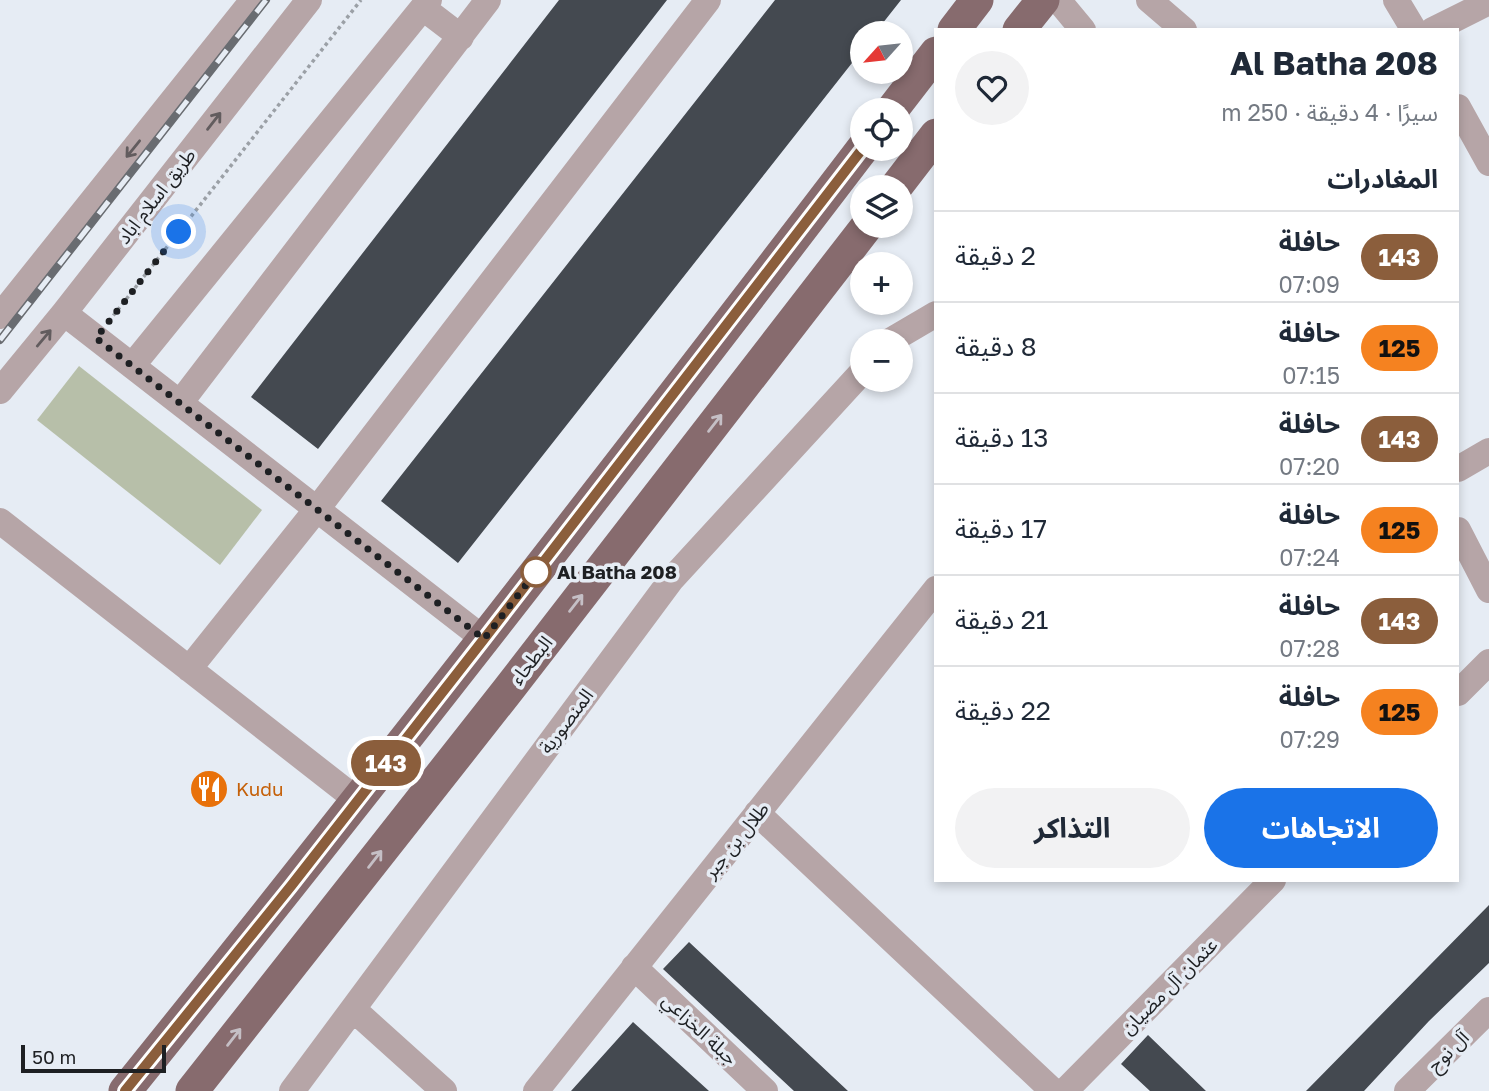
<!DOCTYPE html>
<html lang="ar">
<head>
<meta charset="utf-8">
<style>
	body { margin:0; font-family:"Golos Text","Noto Sans Arabic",sans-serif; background:#f2f2f3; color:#1f2937; direction:rtl; height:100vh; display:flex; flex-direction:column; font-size:26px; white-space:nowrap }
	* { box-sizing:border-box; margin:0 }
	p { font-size:23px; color:#747a83 }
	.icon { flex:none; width:38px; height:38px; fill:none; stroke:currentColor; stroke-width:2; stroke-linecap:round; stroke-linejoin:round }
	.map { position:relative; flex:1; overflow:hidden; direction:ltr }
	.side { position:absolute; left:934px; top:28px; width:525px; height:854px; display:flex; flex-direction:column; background:#fff; border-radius:0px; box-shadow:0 4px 10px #0003; direction:rtl }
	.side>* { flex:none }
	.badge { padding:0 14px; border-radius:23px; font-size:24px; line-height:46px }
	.needle { width:46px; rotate:243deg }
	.buttons { position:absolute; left:850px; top:21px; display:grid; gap:14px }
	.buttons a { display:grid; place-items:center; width:63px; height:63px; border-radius:50%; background:#fff; box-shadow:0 4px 10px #0003; font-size:35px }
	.scale { position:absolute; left:21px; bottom:18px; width:145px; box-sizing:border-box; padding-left:7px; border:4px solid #1e2023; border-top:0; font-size:19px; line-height:24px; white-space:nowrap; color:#1e2023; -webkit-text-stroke:5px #e6ecf4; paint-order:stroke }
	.you { position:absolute; width:35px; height:35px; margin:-18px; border:5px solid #fff; border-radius:50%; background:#1a73e8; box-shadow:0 0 0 10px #1a73e833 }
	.map>.badge { position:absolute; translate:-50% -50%; box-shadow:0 0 0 4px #fff }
	h2 { padding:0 21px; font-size:26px; line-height:63px }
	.round { display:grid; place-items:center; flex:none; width:74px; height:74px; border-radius:37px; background:#f2f2f3 }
	.overview { display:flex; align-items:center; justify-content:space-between; height:119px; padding:0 21px }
	h1 { font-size:33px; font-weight:700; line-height:52px }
	.button { display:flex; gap:14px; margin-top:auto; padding:14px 21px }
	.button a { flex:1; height:80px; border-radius:42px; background:#1a73e8; color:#fff; font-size:28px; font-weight:700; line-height:80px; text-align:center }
	.button a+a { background:#f2f2f3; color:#1f2937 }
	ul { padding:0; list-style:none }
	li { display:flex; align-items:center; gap:21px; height:91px; padding:0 21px; border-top:2px solid #e0e1e3 }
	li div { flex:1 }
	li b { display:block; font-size:26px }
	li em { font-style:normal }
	li .badge { min-width:77px; font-weight:700; text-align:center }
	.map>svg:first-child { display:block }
</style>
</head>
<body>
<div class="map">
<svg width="1489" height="1091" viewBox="0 0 1489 1091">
	<rect width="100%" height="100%" fill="#e6ecf4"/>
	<path fill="#b7bfa9" d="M 79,366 L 262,510 L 220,565 L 37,420 Z"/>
	<path fill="#444950" d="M 559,0 L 667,0 L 318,449 L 251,397 Z
		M 775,0 L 901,0 L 875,33 L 863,33 L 863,49 L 458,563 L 381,501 Z
		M 1489,905 L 1489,963 L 1429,1021 L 1364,1091 L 1306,1091 Z
		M 689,942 L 848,1091 L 794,1091 L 663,969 Z
		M 633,1022 L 709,1091 L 571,1091 Z
		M 1148,1035 L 1206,1091 L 1150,1091 L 1121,1064 Z"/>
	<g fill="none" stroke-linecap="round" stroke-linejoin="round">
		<path stroke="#9ba0a6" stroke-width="3.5" stroke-dasharray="3.5 3.5" stroke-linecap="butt" d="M 109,321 L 361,0"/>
		<path stroke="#b6a5a7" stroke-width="26" d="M 1058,0 L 1083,30
			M 1149,0 L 1184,30
			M 1396,0 L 1414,30
			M 423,8 L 461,37
			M 1433,30 L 1489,2
			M 1458,107 L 1489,163
			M 64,313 L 484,639
			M 0,316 L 253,0
			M 890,341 L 936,314
			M 132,366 L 429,0
			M 0,391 L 64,313 L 309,0
			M 180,403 L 488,0
			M 1458,469 L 1489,451
			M 0,521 L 357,800
			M 1458,530 L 1489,590
			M 189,669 L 317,509 L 708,0
			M 1458,693 L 1489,662
			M 757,813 L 1053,1091
			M 634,967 L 765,1091
			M 353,1009 L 444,1091
			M 292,1091 L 671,580 L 863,371
			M 536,1091 L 936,589
			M 1065,1091 L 1273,880
			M 1407,1091 L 1489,1010"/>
		<path stroke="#876b6e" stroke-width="33" d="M 954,30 L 977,0
			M 1019,30 L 1043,0
			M 892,110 L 936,53
			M 896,187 L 936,135
			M 125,1091 C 376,780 621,465 863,148
			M 192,1091 L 508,690 L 867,226"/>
		<defs>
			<path id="rail" d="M 0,340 L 266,0"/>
		</defs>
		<use href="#rail" stroke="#696c71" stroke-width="8"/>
		<use href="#rail" stroke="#e6ecf4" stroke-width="5" stroke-dasharray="16" stroke-linecap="butt"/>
	</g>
	<defs><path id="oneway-shaft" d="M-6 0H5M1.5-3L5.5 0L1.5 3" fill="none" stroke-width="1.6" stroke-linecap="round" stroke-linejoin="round" transform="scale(1.75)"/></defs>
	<g stroke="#625c5e">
		<use href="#oneway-shaft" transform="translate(214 121) rotate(-52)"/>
		<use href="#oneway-shaft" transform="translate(133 149) rotate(129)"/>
		<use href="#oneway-shaft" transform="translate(44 338) rotate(-50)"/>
	</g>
	<g stroke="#c5bfc5">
		<use href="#oneway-shaft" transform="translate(715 423) rotate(-52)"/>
		<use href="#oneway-shaft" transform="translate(576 603) rotate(-52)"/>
		<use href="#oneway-shaft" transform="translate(375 859) rotate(-52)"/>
		<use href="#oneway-shaft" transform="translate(234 1037) rotate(-52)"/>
	</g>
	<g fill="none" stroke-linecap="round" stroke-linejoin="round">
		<defs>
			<path id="line" d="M 125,1091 L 291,886 L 484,639 L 863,148"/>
		</defs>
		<use href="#line" stroke="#fff" stroke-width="16"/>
		<use href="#line" stroke="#8b5e3c" stroke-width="10"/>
		<path stroke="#1e2023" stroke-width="7" stroke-dasharray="0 12.6" d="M 179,232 L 96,338 L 484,639 L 536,572"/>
	</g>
	<defs>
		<symbol id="restaurant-disc" viewBox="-11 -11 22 22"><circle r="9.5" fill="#e8710a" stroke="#e6ecf4"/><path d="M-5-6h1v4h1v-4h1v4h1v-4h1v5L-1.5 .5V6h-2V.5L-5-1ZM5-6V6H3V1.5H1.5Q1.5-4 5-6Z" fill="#fff"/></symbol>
	</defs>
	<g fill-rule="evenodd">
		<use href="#restaurant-disc" x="187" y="767" width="44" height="44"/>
	</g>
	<circle fill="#fff" stroke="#8b5e3c" stroke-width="3.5" cx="536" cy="572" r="14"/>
	<g text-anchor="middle" stroke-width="7" stroke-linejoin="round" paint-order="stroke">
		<g font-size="19" fill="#1e2023" stroke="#e6ecf4">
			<text transform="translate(156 196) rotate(-52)" y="7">طريق اسلام اباد</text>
			<text transform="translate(531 660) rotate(-52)" y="7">البطحاء</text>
			<text transform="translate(566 721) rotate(-53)" y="7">المنصورية</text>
			<text transform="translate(736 840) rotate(-51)" y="7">طلال بن جبر</text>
			<text transform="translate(1169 986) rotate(-45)" y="7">عثمان آل مضيان</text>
			<text transform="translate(700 1029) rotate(43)" y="7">جبلة الخزاعي</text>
			<text transform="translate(1448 1051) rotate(-45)" y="7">آل نوح</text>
		</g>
		<g font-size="19" font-weight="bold" fill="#1e2023" stroke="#e6ecf4" text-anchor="start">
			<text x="557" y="579">Al Batha 208</text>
		</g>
		<g font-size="19" fill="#c56008" stroke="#e6ecf4" text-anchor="start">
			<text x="236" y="796">Kudu</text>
		</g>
	</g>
</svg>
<div class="buttons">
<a><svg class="needle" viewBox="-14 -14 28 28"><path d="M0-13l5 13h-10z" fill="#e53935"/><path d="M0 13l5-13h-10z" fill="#747a83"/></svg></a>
<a><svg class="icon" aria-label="locate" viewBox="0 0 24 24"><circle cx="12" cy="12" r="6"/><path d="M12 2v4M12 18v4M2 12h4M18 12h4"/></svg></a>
<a><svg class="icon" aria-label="layers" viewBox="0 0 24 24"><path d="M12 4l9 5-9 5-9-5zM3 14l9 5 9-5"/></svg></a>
<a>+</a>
<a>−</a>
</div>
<div class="scale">50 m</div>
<div class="you" style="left:179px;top:232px"></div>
<b class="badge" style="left:386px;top:763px;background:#8b5e3c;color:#fff">143</b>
<section class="side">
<div class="overview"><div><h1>Al Batha 208</h1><p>سيرًا · 4 دقيقة · 250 m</p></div><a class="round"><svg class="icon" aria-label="heart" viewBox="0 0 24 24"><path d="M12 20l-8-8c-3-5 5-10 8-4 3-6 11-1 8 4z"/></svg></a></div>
<h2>المغادرات</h2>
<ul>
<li><span class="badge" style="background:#8b5e3c;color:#fff">143</span><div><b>حافلة</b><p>07:09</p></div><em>2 دقيقة</em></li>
<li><span class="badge" style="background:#f58220;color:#111">125</span><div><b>حافلة</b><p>07:15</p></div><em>8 دقيقة</em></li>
<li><span class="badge" style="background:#8b5e3c;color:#fff">143</span><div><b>حافلة</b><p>07:20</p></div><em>13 دقيقة</em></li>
<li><span class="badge" style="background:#f58220;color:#111">125</span><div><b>حافلة</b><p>07:24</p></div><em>17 دقيقة</em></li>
<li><span class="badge" style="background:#8b5e3c;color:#fff">143</span><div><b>حافلة</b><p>07:28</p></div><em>21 دقيقة</em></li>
<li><span class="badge" style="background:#f58220;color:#111">125</span><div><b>حافلة</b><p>07:29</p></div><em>22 دقيقة</em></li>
</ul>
<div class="button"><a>الاتجاهات</a><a>التذاكر</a></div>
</section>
</div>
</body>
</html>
